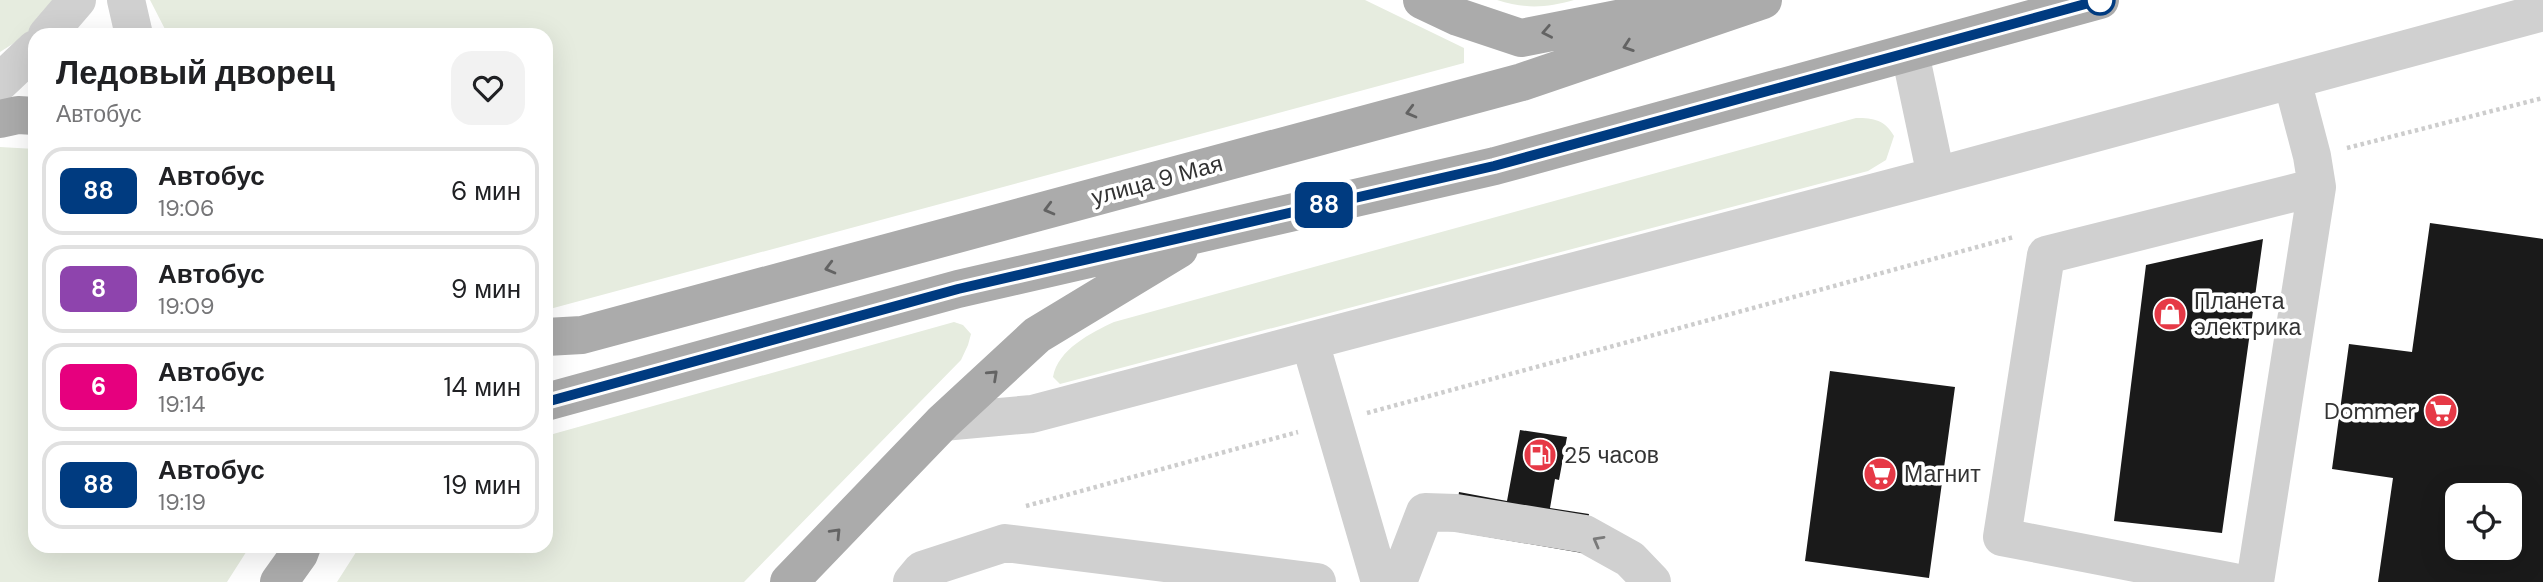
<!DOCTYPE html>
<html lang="ru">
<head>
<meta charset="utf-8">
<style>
	body { margin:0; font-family:"DM Sans",sans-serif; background:#f2f2f2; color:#202124; height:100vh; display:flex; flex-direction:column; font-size:26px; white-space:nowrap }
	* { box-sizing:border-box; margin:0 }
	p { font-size:23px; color:#757577 }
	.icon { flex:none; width:38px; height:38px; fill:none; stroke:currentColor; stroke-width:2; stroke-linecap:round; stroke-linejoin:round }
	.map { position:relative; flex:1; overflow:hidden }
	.panel { position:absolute; left:28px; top:28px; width:525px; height:525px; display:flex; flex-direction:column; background:#fff; border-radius:21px; box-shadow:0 7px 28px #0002 }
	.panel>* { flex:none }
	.badge { padding:0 14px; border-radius:10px; font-size:24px; line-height:46px }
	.fabs { position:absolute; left:2445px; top:483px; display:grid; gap:14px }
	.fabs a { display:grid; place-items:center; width:77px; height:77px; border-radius:14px; background:#fff; box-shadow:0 7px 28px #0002; font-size:35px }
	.map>.badge { position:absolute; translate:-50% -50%; box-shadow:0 0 0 4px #fff }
	.round { display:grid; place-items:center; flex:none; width:74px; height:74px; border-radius:21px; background:#f2f2f2 }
	.headline { display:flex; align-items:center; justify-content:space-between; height:119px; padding:0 28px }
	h1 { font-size:33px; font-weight:700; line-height:52px }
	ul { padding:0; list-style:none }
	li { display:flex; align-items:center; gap:21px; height:88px; margin:0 14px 10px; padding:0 14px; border:4px solid #e0e0e0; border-radius:21px }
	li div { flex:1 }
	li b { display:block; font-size:26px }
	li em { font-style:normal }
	li .badge { min-width:77px; font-weight:700; text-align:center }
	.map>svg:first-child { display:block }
</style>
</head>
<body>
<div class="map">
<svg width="2543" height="582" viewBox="0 0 2543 582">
	<rect width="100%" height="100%" fill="#fff"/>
	<path fill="#e6ecdf" d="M 0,0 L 59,0 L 22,38 L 0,52 Z
		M 150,0 L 1365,0 L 1464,48 L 1464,63 L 546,310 L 546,35 L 168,35 Z
		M 1497,0 L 1574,0 C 1546,8 1525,9 1497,0 Z
		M 1856,118 C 1874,118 1885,120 1894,136 L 1886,160 L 1868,171 L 1060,384 L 1053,377 C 1058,349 1091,333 1114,322 Z
		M 0,147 L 35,149 L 35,546 L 250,546 L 227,582 L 0,582 Z
		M 954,322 L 963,325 L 971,334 L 968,345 L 961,360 L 744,582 L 337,582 L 360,546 L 546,546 L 546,436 Z"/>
	<path fill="#1a1a1a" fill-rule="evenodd" d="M 2430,223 L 2543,239 L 2543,582 L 2378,582 L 2393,478 L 2332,469 L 2349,344 L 2412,352 ZM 2457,495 L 2510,495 L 2510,548 L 2457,548 Z
		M 2263,239 L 2222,533 L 2114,521 L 2146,265 Z
		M 1830,371 L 1955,387 L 1929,578 L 1805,561 Z
		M 1520,430 L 1567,437 L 1559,480 L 1555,479 L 1550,508 L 1589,514 L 1582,553 L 1453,531 L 1459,492 L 1507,501 Z"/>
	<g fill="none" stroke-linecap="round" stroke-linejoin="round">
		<path stroke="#cdcdcd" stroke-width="4.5" stroke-dasharray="3.5 3.5" stroke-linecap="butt" d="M 2347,148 L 2543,98
			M 1367,413 L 2014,237
			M 1026,506 L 1298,432"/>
		<path stroke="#d0d0d0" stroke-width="38" d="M 126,0 L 134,35
			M 47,35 L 77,0
			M 1910,53 L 1936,176
			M 0,82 L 35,49
			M 1310,342 L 1380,582
			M 943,422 L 1032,414 L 1936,176 L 2543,12
			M 912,582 L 922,570 L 1005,543 L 1317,582
			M 1398,582 L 1425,512 L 1456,513 L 1585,534 L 1630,559 L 1652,582
			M 2233,582 L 2002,537 L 2046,255 L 2317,187
			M 2255,582 L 2317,187 L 2312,156 L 2292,80"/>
		<path stroke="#ababab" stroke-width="38" d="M 1422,0 L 1458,17 L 1521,38 L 1688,5
			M 0,119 L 18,115 L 35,116
			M 546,337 L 582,335 L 1522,82 L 1763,0
			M 546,402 L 958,289 L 1495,166 L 2100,0
			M 279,582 L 299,554 L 302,546
			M 789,582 L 943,422 L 1037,335 L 1179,249"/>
	</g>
	<defs><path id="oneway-chevron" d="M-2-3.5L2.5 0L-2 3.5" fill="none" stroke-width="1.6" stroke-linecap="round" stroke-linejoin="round" transform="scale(1.75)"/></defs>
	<g stroke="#636363">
		<use href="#oneway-chevron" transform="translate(1547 32) rotate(169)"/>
		<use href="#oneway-chevron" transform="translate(1628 46) rotate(161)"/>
		<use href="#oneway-chevron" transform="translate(1411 112) rotate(165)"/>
		<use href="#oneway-chevron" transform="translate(1049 209) rotate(165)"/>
		<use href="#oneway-chevron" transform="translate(830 268) rotate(165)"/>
		<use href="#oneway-chevron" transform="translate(993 375) rotate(-43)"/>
		<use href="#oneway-chevron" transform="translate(836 533) rotate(-46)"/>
	</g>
	<use stroke="#7a7a7a" href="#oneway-chevron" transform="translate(1598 541) rotate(-151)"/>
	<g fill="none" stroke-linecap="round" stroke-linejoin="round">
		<defs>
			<path id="line" d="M 546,402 L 958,289 L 1494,166 L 2100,0"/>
		</defs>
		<use href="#line" stroke="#fff" stroke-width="16"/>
		<use href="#line" stroke="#003b80" stroke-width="10"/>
	</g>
	<defs>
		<symbol id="shop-disc" viewBox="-11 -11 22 22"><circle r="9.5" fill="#e63946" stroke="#fff"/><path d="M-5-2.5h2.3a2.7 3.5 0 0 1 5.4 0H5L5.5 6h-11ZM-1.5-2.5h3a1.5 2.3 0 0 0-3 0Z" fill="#fff"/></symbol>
		<symbol id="supermarket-disc" viewBox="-11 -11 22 22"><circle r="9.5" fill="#e63946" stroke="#fff"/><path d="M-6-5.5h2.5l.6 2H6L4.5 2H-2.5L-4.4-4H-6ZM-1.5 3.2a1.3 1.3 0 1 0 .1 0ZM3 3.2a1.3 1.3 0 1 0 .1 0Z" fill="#fff"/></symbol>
		<symbol id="fuel-disc" viewBox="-11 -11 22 22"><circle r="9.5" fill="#e63946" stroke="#fff"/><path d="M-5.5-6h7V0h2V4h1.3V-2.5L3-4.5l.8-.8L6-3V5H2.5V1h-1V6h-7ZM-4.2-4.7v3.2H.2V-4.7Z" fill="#fff"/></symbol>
	</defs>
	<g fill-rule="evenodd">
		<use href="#shop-disc" x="2151" y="295" width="38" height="38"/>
		<use href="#supermarket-disc" x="2422" y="392" width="38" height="38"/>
		<use href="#fuel-disc" x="1521" y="436" width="38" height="38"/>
		<use href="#supermarket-disc" x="1861" y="455" width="38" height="38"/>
	</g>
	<circle fill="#fff" stroke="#003b80" stroke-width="3.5" cx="2100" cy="0" r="14"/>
	<g text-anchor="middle" stroke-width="7" stroke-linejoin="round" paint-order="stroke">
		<g font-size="23" fill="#333" stroke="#fff">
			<text transform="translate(1157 180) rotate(-15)" y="8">улица 9 Мая</text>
		</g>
		<g font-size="23" fill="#333" stroke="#fff" text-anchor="start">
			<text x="2194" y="309">Планета<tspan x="2194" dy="26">электрика</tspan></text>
			<text x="2416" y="419" text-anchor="end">Dommer</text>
			<text x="1564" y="463">25 часов</text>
			<text x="1904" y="482">Магнит</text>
		</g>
	</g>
</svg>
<div class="fabs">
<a><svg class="icon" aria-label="locate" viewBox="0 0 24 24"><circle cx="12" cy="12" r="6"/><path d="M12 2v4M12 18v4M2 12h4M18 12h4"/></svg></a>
</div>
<b class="badge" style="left:1324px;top:205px;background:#003b80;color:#fff">88</b>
<section class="panel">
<div class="headline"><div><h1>Ледовый дворец</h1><p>Автобус</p></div><a class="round"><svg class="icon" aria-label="heart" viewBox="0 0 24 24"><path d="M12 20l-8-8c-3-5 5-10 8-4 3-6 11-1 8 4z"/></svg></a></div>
<ul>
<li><span class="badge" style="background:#003b80;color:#fff">88</span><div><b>Автобус</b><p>19:06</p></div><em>6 мин</em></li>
<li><span class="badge" style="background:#8e44ad;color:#fff">8</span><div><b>Автобус</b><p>19:09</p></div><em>9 мин</em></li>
<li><span class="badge" style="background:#e6007e;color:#fff">6</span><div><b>Автобус</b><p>19:14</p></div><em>14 мин</em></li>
<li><span class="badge" style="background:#003b80;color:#fff">88</span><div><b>Автобус</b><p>19:19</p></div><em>19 мин</em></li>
</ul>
</section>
</div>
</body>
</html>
